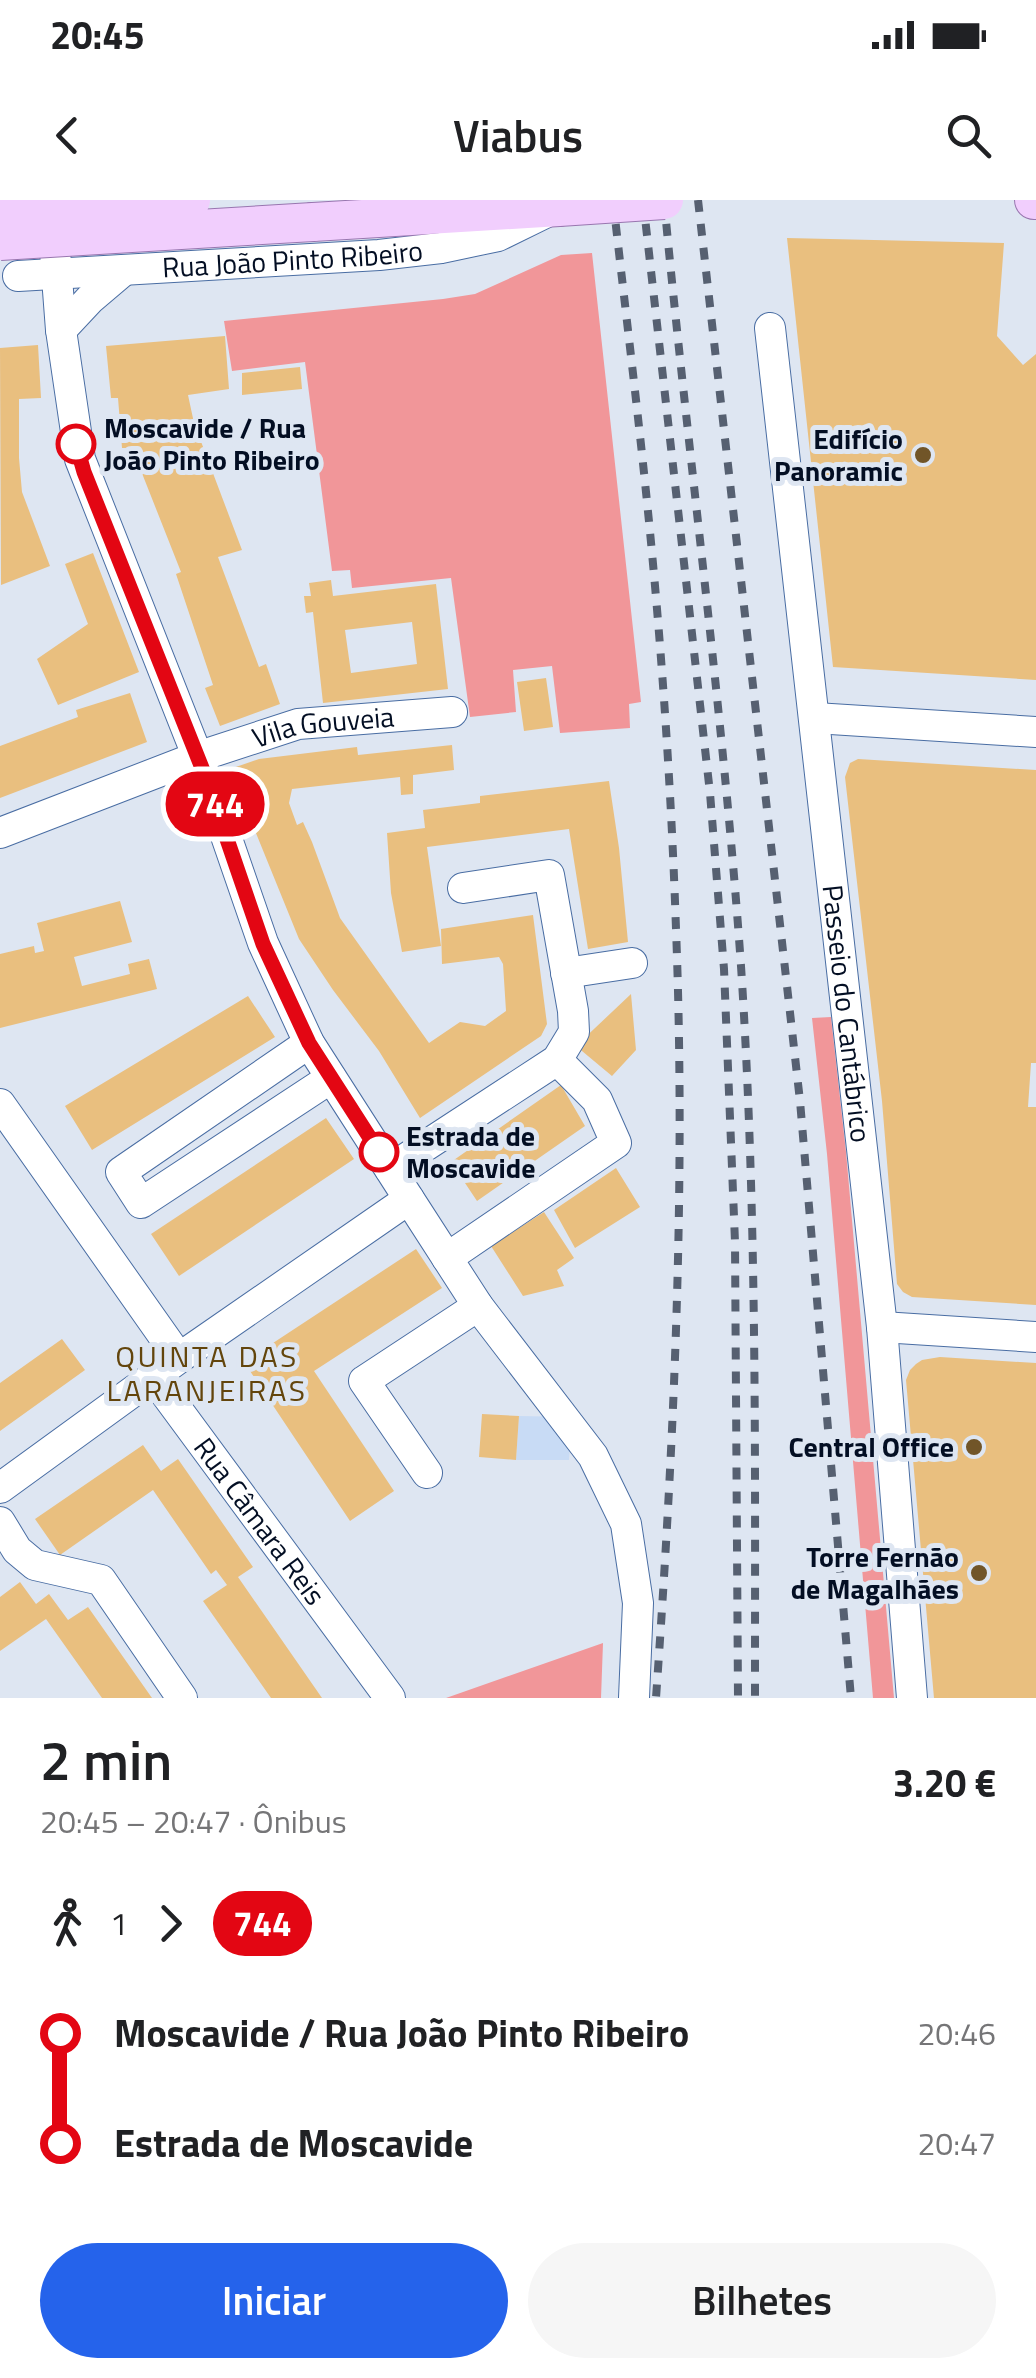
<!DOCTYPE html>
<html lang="pt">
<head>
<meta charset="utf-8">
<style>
	body { margin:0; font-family:"Titillium Web",sans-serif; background:#f6f6f6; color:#202124; height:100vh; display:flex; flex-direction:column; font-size:38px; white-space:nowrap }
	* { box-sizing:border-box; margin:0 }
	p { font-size:32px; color:#757577 }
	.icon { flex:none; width:55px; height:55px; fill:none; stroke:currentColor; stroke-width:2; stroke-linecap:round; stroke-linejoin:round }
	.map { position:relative; height:1498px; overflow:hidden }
	.sheet { display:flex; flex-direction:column; background:#fff; flex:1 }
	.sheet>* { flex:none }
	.badge { padding:0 20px; border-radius:32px; font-size:35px; line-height:65px }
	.map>.badge { position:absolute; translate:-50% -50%; box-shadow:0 0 0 5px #fff }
	.legs { display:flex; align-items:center; gap:15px; height:110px; padding:0 40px; font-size:32px }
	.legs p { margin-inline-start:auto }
	.summary { display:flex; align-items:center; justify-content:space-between; height:170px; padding:0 40px }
	h1 { font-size:55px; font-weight:600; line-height:75px }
	.button { display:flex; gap:20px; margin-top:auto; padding:20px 40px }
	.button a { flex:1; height:115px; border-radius:60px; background:#2563eb; color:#fff; font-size:40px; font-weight:600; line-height:115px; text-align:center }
	.button a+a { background:#f6f6f6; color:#202124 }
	ul { padding:0 40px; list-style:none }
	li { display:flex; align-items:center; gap:35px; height:110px; font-size:38px }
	li i { display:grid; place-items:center; width:15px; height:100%; margin:0 12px; background:currentColor }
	li i::after { content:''; width:25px; height:25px; margin:-12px; border:8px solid; border-radius:50%; background:#fff }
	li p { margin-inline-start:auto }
	li:first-child i { background:linear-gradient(#0000 50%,currentColor 0) }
	li:last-child i { background:linear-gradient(currentColor 50%,#0000 0) }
	.status { display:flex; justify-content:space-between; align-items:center; height:70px; padding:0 50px; background:#fff; direction:ltr }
	.status svg { height:28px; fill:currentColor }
	header { display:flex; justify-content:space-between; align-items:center; height:130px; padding:0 40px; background:#fff; font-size:45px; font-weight:600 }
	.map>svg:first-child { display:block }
</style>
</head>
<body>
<div class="status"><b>20:45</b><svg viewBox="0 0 49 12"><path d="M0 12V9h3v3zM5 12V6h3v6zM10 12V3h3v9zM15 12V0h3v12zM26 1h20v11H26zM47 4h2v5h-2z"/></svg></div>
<header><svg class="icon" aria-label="back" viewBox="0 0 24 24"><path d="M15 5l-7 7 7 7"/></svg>Viabus<svg class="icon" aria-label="search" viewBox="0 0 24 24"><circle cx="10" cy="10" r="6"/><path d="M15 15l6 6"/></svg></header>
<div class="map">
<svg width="1036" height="1498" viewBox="0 0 1036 1498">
	<rect width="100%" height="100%" fill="#dee6f2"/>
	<path fill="#c8dbf5" d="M 519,1216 L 572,1217 L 569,1260 L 516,1260 Z"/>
	<path fill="#f19699" d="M 592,53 L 641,502 L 629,504 L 630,528 L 560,533 L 552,466 L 513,470 L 516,512 L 470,517 L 451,378 L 352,388 L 350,370 L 332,371 L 305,162 L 232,171 L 224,121 L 443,99 L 475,94 L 561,55 Z
		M 831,817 L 846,952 L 894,1498 L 873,1498 L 827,954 L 812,818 Z
		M 603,1443 L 601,1498 L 446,1498 Z"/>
	<path fill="#e9bf7f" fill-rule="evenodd" d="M 787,38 L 1004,43 L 997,136 L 1023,165 L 1036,154 L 1036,480 L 833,467 Z
		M 225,136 L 229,189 L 188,195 L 194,223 L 242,350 L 218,357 L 259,467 L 266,464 L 280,504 L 220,526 L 205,488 L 213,485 L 176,374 L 181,372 L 132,248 L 122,248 L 118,198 L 111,198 L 106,146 Z
		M 38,145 L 41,198 L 19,199 L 19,258 L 22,292 L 50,366 L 1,385 L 0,148 Z
		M 300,167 L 302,189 L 242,195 L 242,173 Z
		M 93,353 L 139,472 L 58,505 L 37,459 L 88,424 L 65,364 Z
		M 331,380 L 333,396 L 436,384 L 448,489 L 323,503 L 313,412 L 306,413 L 304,396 L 311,396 L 309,383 ZM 412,422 L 417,464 L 351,473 L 345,430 Z
		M 546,478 L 553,527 L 524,531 L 517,482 Z
		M 130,493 L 147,542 L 0,598 L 0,546 L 78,517 L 76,510 Z
		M 452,545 L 454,570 L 413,575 L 413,594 L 401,595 L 400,577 L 292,589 L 289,603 L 297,625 L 303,622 L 312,642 L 340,718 L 429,843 L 460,822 L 485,826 L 506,811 L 503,764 L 499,757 L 442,764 L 441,729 L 533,715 L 547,824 L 541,836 L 420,918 L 379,851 L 333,790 L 299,739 L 230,569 L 259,559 L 357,547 L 358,555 Z
		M 858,559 L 1036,570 L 1036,863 L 1031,863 L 1028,907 L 1036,907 L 1036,1105 L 912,1097 L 903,1092 L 897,1084 L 882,901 L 845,577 L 850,563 Z
		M 609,581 L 619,648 L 628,742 L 588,749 L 569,629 L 427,647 L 441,746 L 402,752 L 391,693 L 387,633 L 425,628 L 423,610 L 480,603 L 480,596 Z
		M 120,701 L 132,742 L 74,757 L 82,786 L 130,774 L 128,764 L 149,759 L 157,789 L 0,828 L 0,754 L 34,746 L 35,753 L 44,751 L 37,723 Z
		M 631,794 L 636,850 L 612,876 L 576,846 Z
		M 248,796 L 275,837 L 92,950 L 65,906 Z
		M 561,885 L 585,926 L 477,1001 L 451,962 Z
		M 326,918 L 354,959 L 179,1076 L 151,1034 Z
		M 616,968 L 640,1007 L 575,1048 L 554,1010 Z
		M 544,1012 L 574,1058 L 557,1070 L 564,1086 L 523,1096 L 491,1046 Z
		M 416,1049 L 442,1088 L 314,1171 L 394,1291 L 350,1321 L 244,1162 Z
		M 62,1139 L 85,1170 L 0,1231 L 0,1183 Z
		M 940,1157 L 1036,1163 L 1036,1498 L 934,1498 L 906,1180 L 910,1170 L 916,1164 L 922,1160 Z
		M 482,1214 L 519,1216 L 516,1260 L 479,1257 Z
		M 143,1245 L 161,1271 L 178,1259 L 253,1367 L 238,1377 L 322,1498 L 271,1498 L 203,1401 L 227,1385 L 216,1370 L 211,1374 L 153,1290 L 60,1355 L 35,1319 Z
		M 20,1382 L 36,1404 L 49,1394 L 68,1420 L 88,1407 L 152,1498 L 102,1498 L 46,1419 L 0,1451 L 0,1397 Z"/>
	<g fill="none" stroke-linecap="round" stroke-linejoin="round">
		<defs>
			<g id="minor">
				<path d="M 54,38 L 61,130 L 80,259 L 206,578 L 263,743 L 309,843 L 409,999 L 478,1106 L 593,1256 L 626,1324 L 638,1403 L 634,1498"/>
				<path id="s1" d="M 18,76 L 379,55 L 441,48 L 498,36 L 547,12"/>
				<path id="s2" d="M 770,128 L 882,1127 L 912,1498"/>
				<path d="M 61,130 L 90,99 L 123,71"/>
				<path d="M 815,518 L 1036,532"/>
				<path id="s3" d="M 0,633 L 197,557 L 298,524 L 452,512"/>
				<path d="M 566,773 L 632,763"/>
				<path d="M 309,843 L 121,972 L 141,1003 L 331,878"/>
				<path d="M 0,904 L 179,1158"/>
				<path d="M 390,969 L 557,860 L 574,832 L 573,811 L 549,675 L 463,688"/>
				<path d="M 447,1058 L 616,943 L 597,900 L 557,860"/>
				<path d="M 882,1127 L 1036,1137"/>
				<path id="s4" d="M 154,1178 L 390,1498"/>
				<path d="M 427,1273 L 364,1181 L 478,1106"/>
				<path d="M 0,1288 L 179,1158 L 409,999"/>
				<path d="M 0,1322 L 17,1350 L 35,1365 L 101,1380 L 182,1498"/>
			</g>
			<path id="major" d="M 1034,0 L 1036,0
				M 313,22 L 559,7"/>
		</defs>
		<use href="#minor" stroke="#496da3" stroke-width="32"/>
		<use href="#major" stroke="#9876af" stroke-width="40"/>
		<use href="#minor" stroke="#fff" stroke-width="30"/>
		<use href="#major" stroke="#f1cefd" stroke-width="38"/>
		<path stroke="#566071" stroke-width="8" stroke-dasharray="12 12" stroke-linecap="butt" d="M 613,0 C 624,98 636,195 646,292 C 661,437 671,583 676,729 C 686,986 674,1242 656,1498
			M 643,0 L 710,593 L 724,769 L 735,1042 L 738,1498
			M 664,0 C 688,256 723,510 741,766 C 757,1010 755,1254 755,1498
			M 698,0 L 800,901 L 851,1498"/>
		<defs>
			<path id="major-bridge" d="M 559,7 L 664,0
				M 0,12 L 191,0
				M 0,41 L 313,22"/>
		</defs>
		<use href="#major-bridge" stroke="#9876af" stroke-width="40" stroke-linecap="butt"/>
		<use href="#major-bridge" stroke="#f1cefd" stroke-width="38"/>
	</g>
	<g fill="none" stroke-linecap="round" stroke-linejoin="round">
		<defs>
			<path id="line-1" d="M 76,244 L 84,272 L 206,578 L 263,744 L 309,843 L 379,952"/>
		</defs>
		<use href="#line-1" stroke="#fff" stroke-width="22"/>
		<use href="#line-1" stroke="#e30613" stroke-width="15"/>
	</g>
	<g fill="#fff" stroke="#e30613" stroke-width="5">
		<circle cx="76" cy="244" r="18"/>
		<circle cx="379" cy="952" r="18"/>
	</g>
	<g fill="#715528" stroke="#dee6f2" stroke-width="4">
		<circle cx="923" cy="255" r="10"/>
		<circle cx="974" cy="1247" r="10"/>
		<circle cx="979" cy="1373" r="10"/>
	</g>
	<g text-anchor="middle" stroke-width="10" stroke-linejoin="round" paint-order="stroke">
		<g font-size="28" fill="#030e23" stroke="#dee6f2">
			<text dy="10" stroke="none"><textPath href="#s1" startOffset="275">Rua João Pinto Ribeiro</textPath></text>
			<text dy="10" stroke="none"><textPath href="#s3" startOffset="342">Vila Gouveia</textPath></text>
			<text dy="10" stroke="none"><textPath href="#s2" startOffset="690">Passeio do Cantábrico</textPath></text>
			<text dy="10" stroke="none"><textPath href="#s4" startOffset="178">Rua Câmara Reis</textPath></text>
		</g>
		<g font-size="28" font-weight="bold" fill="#030e23" stroke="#dee6f2" text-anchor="start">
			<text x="104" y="238">Moscavide / Rua<tspan x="104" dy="32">João Pinto Ribeiro</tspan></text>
			<text x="406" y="946">Estrada de<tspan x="406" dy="32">Moscavide</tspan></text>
		</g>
		<g font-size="28" font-weight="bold" fill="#030e23" stroke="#dee6f2" text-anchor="end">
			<text x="903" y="249">Edifício<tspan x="903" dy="32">Panoramic</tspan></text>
			<text x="954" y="1257">Central Office</text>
			<text x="959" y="1367">Torre Fernão<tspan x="959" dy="32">de Magalhães</tspan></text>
		</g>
		<g font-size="30" letter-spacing="2.5" fill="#63450c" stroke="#dee6f2">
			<text x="207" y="1167">QUINTA DAS<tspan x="207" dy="34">LARANJEIRAS</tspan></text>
		</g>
	</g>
</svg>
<b class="badge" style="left:215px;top:604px;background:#e30613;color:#fff">744</b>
</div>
<section class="sheet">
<div class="summary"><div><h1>2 min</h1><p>20:45 – 20:47 · Ônibus</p></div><b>3.20 €</b></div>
<div class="legs"><svg class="icon" aria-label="walk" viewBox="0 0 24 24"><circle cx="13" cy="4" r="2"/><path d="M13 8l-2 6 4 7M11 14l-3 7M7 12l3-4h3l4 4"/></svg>1<svg class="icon" aria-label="forward" viewBox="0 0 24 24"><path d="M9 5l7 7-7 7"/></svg><b class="badge" style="background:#e30613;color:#fff">744</b></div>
<ul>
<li><i style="color:#e30613"></i><b>Moscavide / Rua João Pinto Ribeiro</b><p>20:46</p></li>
<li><i style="color:#e30613"></i><b>Estrada de Moscavide</b><p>20:47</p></li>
</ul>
<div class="button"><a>Iniciar</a><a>Bilhetes</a></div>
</section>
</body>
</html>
